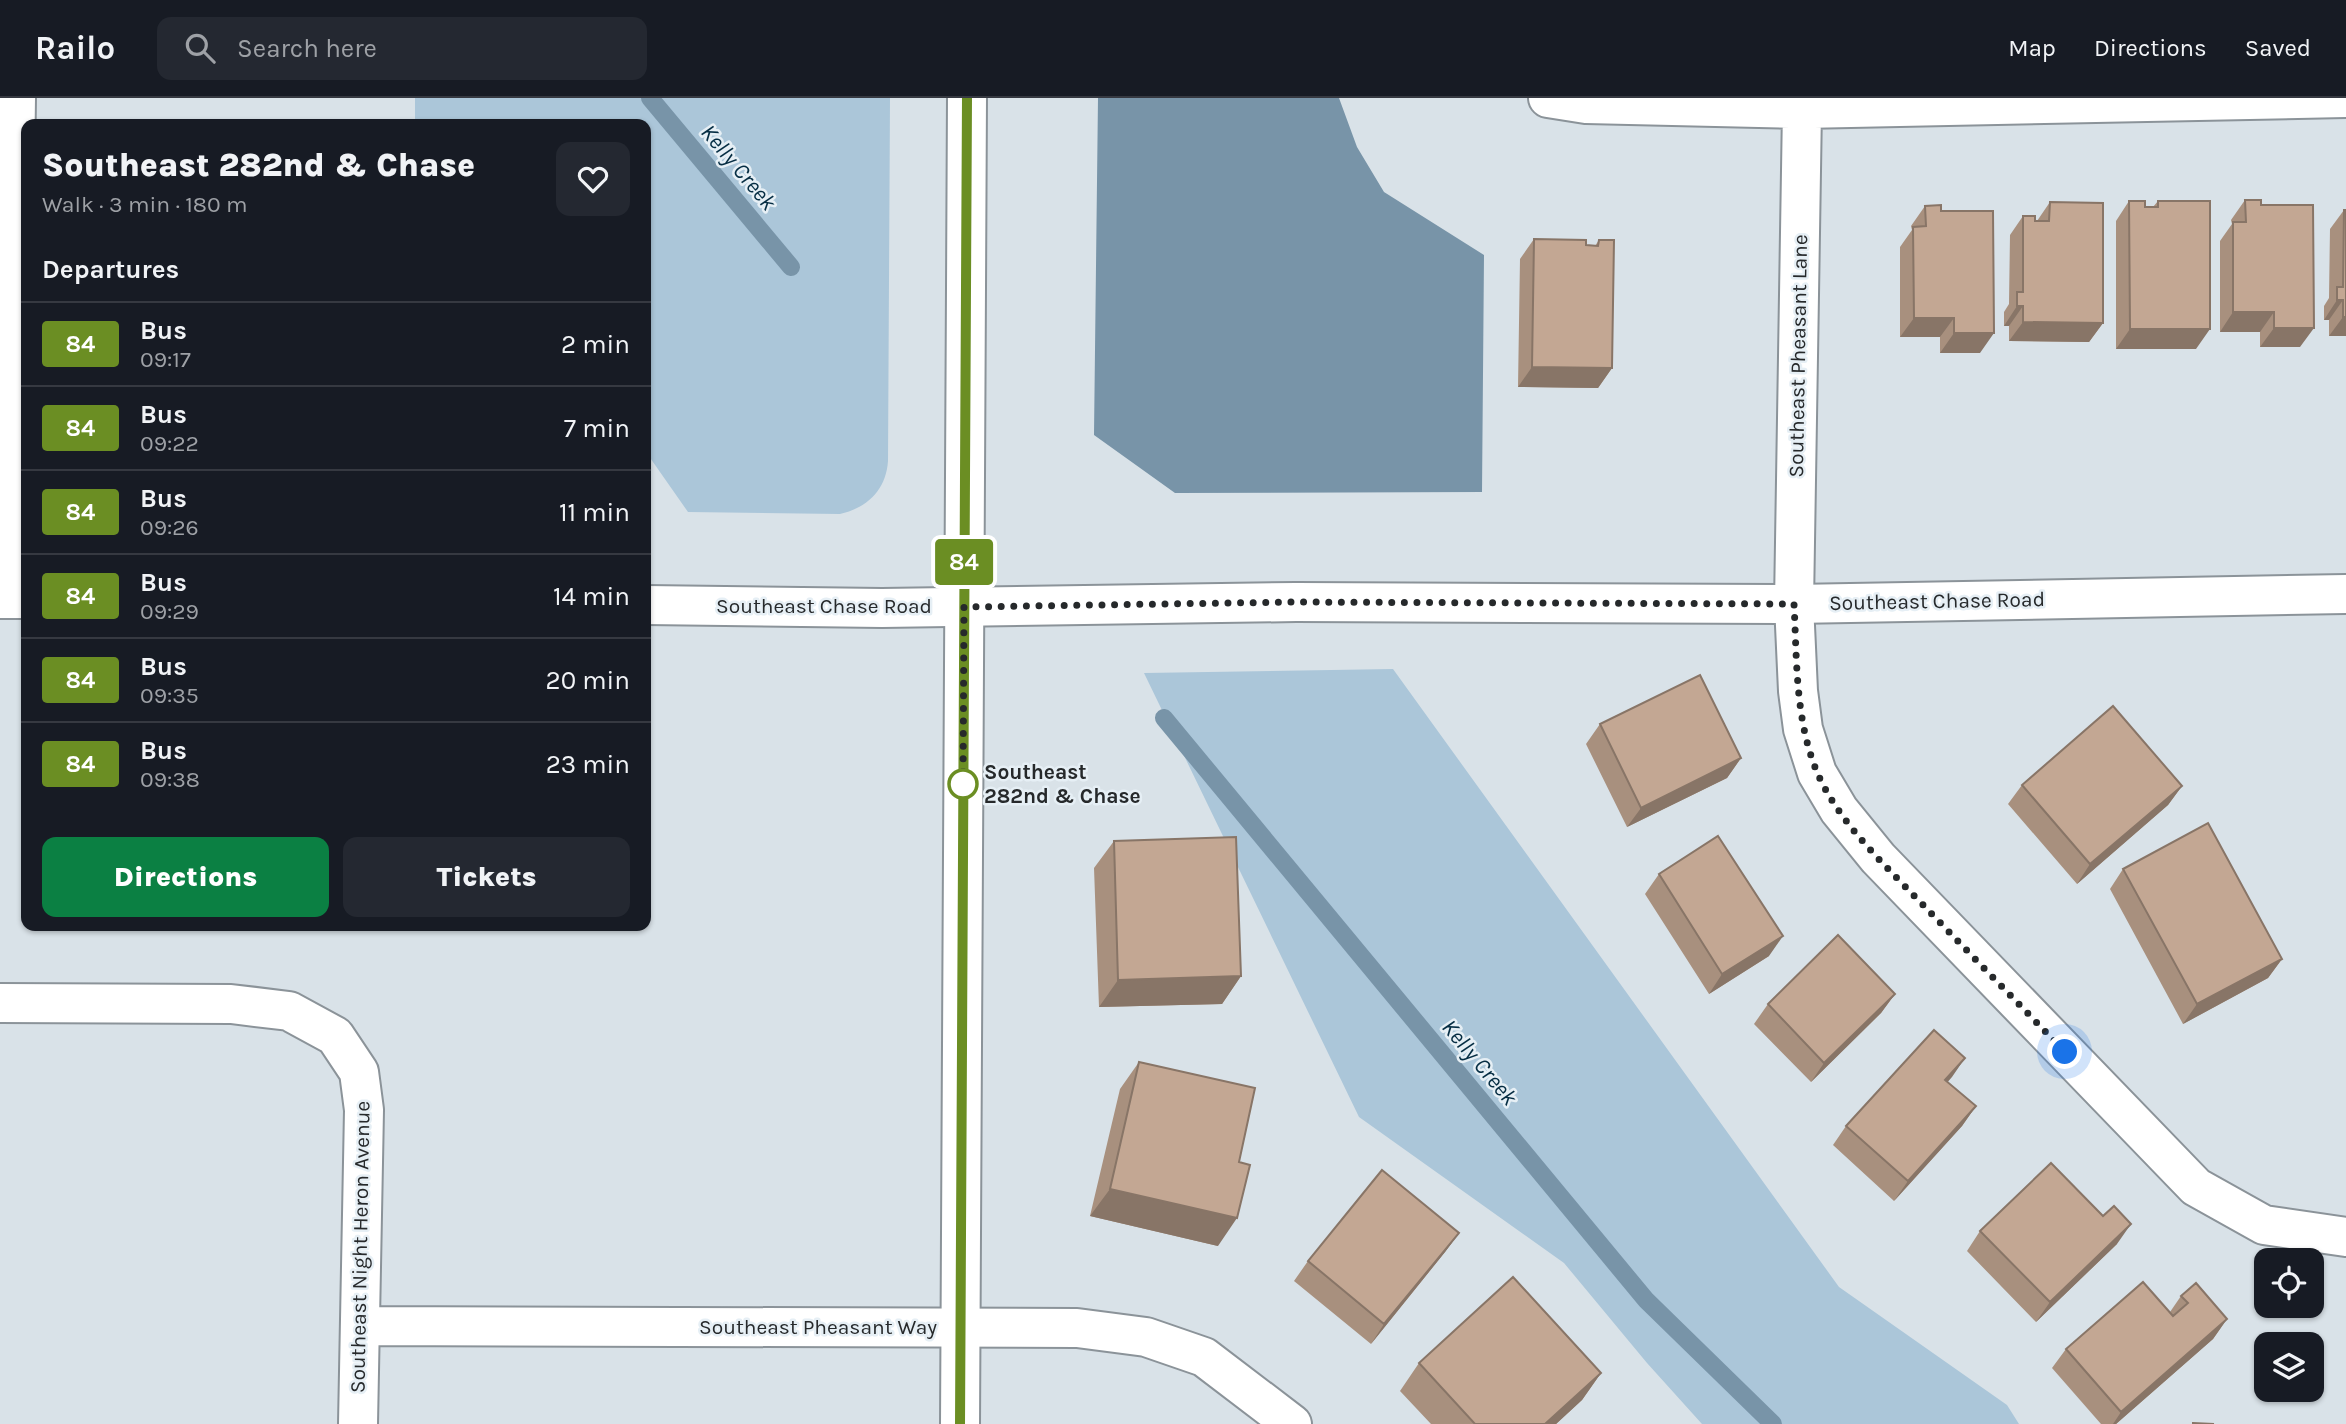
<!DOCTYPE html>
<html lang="en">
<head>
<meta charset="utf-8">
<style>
	body { margin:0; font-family:Karla,sans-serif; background:#242831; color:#f1f3f6; height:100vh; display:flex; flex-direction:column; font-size:26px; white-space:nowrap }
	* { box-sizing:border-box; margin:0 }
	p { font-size:23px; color:#9ea1a6 }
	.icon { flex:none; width:38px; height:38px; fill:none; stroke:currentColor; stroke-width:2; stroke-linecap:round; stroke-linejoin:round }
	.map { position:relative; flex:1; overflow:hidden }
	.details { position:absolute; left:21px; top:21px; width:630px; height:812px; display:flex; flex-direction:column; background:#171b24; border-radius:14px; box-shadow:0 2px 5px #0004 }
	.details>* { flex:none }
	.badge { padding:0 14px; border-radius:5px; font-size:24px; line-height:46px }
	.fabs { position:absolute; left:2254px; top:1150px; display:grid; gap:14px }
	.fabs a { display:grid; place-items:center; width:70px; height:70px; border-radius:14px; background:#171b24; box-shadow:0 2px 5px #0004; font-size:35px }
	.you { position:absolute; width:35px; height:35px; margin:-18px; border:5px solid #fff; border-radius:50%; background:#1a73e8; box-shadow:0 0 0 10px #1a73e833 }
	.map>.badge { position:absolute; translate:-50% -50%; box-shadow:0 0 0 4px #fff }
	h2 { padding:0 21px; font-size:26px; line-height:63px }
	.round { display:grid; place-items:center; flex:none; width:74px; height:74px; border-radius:14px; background:#242831 }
	.overview { display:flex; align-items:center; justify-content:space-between; height:119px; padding:0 21px }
	h1 { font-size:33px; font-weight:800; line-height:52px }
	.cta { display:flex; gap:14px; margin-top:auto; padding:14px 21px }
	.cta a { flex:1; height:80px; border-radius:14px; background:#0b8043; color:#fff; font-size:28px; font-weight:800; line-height:80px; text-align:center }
	.cta a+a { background:#242831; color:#f1f3f6 }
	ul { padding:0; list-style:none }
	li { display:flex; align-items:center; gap:21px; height:84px; padding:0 21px; border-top:2px solid #363941 }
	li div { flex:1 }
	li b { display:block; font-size:26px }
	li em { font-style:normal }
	li .badge { min-width:77px; font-weight:700; text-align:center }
	header { display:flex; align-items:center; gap:42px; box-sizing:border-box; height:98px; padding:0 35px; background:#171b24; border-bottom:2px solid #363941 }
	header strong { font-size:33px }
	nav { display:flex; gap:38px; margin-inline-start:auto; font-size:24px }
	.search { width:490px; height:63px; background:#242831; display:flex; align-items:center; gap:18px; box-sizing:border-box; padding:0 24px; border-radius:14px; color:#9ea1a6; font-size:26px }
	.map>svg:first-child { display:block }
</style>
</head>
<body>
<header>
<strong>Railo</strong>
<div class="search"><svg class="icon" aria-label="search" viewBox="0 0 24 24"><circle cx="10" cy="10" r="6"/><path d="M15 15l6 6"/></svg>Search here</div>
<nav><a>Map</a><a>Directions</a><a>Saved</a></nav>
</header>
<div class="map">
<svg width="2346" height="1326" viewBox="0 0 2346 1326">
	<rect width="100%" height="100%" fill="#d9e2e8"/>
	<path fill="#abc6d9" d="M 415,0 L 890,0 L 888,363 C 886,392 867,410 840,416 L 688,414 L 646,354 L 646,26 L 415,26 Z
		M 1393,571 L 1839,1189 L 2007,1307 L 2019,1326 L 1702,1326 L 1647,1265 L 1564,1165 L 1359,1019 L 1144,575 Z"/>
	<path fill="#7894a8" d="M 1098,0 L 1339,0 L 1357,49 L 1384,94 L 1484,157 L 1482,394 L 1175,395 L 1094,337 Z"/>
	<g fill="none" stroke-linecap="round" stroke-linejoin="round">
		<path stroke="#7894a8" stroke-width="18" d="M 650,0 L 791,169
			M 1164,620 L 1646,1202 L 1773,1326"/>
		<defs>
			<path id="minor" d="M 1548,0 L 1586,6 L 1802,11 L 2346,0
				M 1802,11 L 1794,506 L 1798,593 L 1803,631 L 1817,675 L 1839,712 L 1878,760 L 2196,1089 L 2264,1127 L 2346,1139
				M 9,501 L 16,0
				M 0,905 L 231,906 L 289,913 L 335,938 L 359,974 L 364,1012 L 358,1326
				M 360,1228 L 1077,1230 L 1146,1239 L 1204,1259 L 1292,1326"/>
			<path id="tertiary" d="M 0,501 L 26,501
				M 646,507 L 882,510 L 1296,504 L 1794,506 L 2346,496"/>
			<path id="secondary" d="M 960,1326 L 967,0"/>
		</defs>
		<use href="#minor" stroke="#8b9399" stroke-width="42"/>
		<use href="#tertiary" stroke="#8b9399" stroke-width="42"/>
		<use href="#secondary" stroke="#8b9399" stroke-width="42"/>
		<use href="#minor" stroke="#fff" stroke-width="38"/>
		<use href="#tertiary" stroke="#fff" stroke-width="38"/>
		<use href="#secondary" stroke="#fff" stroke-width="38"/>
	</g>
	<path fill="#a8907e" d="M 2245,102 L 2261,107 L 2300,249 L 2260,249 L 2260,234 L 2220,234 L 2220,143 L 2232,126 L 2231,122 Z
		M 2129,103 L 2145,109 L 2153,109 L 2158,103 L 2196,251 L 2116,251 L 2116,123 Z
		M 2050,104 L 2103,225 L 2089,244 L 2009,243 L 2009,228 L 2004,228 L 2004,214 L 2009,206 L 2010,137 L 2023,118 L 2037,123 Z
		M 1925,108 L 1941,113 L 1980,255 L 1940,255 L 1940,239 L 1900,239 L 1900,149 L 1912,132 L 1911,128 Z
		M 2344,112 L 2346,238 L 2329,238 L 2329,222 L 2324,222 L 2324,208 L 2329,200 L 2330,131 Z
		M 1534,141 L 1595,148 L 1599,142 L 1612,270 L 1598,290 L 1518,289 L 1520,161 Z
		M 1600,626 L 1741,660 L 1727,680 L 1627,729 L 1586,646 Z
		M 2022,687 L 2182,688 L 2168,707 L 2077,786 L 2008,706 Z
		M 1114,743 L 1241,878 L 1222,906 L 1099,909 L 1094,770 Z
		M 2123,771 L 2282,861 L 2268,880 L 2183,926 L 2110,791 Z
		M 1659,776 L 1769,858 L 1709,896 L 1645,796 Z
		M 1895,896 L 1881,915 L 1811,984 L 1754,926 L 1768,906 Z
		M 1965,960 L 1947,984 L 1976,1008 L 1962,1028 L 1894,1103 L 1833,1047 L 1846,1028 Z
		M 1139,964 L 1218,1148 L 1090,1118 L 1120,991 Z
		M 1980,1133 L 2117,1146 L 2036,1224 L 1967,1153 Z
		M 1459,1135 L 1445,1154 L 1371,1246 L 1294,1183 L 1308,1163 Z
		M 2181,1198 L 2227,1221 L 2213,1241 L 2116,1326 L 2101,1326 L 2052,1270 L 2066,1251 L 2170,1214 Z
		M 1419,1265 L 1601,1275 L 1582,1302 L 1556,1326 L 1431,1326 L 1400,1293 Z"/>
	<path fill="#887567" d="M 2337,202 L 2343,202 L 2329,222 L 2324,222 Z
		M 2017,208 L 2023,208 L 2009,228 L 2004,228 Z
		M 2233,214 L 2274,214 L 2260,234 L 2220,234 Z
		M 2343,219 L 2346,219 L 2346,238 L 2329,238 Z
		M 1914,220 L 1954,220 L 1940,239 L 1900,239 Z
		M 2023,224 L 2103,225 L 2089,244 L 2009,243 Z
		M 2274,230 L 2314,230 L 2300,249 L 2260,249 Z
		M 2130,231 L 2210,231 L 2196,251 L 2116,251 Z
		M 1954,235 L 1994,235 L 1980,255 L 1940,255 Z
		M 1532,269 L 1612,270 L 1598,290 L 1518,289 Z
		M 1741,660 L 1727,680 L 1627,729 L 1641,710 Z
		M 2182,688 L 2168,707 L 2077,786 L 2090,766 Z
		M 1783,838 L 1769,858 L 1709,896 L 1722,876 Z
		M 2282,861 L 2268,880 L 2183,926 L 2197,906 Z
		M 1241,878 L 1222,906 L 1099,909 L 1118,882 Z
		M 1895,896 L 1881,915 L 1811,984 L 1824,965 Z
		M 1965,960 L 1952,979 L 1932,1002 L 1945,982 Z
		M 1976,1008 L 1962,1028 L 1894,1103 L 1908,1083 Z
		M 1110,1091 L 1237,1120 L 1218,1148 L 1090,1118 Z
		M 2131,1126 L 2117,1146 L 2036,1224 L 2050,1204 Z
		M 1459,1135 L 1445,1154 L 1371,1246 L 1384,1226 Z
		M 2227,1221 L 2213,1241 L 2116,1326 L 2113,1326 L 2121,1314 Z
		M 1601,1275 L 1582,1302 L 1556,1326 L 1545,1326 Z"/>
	<path fill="#c3a793" stroke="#887567" stroke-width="2" d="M 2245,102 L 2261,102 L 2261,107 L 2313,107 L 2314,230 L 2274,230 L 2274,214 L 2233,214 L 2233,124 L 2246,124 Z
		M 2129,103 L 2145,103 L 2145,109 L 2158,109 L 2158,103 L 2210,103 L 2210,231 L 2130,231 Z
		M 2050,104 L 2103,105 L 2103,225 L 2023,224 L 2023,208 L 2017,208 L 2017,194 L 2023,194 L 2023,118 L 2035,118 L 2035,123 L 2049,123 Z
		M 1941,107 L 1941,113 L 1993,113 L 1994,235 L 1954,235 L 1954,220 L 1914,220 L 1913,129 L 1926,128 L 1925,108 Z
		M 2344,112 L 2346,112 L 2346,219 L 2343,219 L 2343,202 L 2337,202 L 2337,189 L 2343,189 Z
		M 1534,141 L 1586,142 L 1586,147 L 1598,148 L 1599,142 L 1614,142 L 1612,270 L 1532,269 Z
		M 1700,577 L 1741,660 L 1641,710 L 1600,626 Z
		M 2113,608 L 2182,688 L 2090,766 L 2022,687 Z
		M 2208,725 L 2282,861 L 2197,906 L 2123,771 Z
		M 1718,738 L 1783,838 L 1722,876 L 1659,776 Z
		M 1236,739 L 1241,878 L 1118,882 L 1114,743 Z
		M 1838,837 L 1895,896 L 1824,965 L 1768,906 Z
		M 1934,932 L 1965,960 L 1945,982 L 1976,1008 L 1908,1083 L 1846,1028 Z
		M 1139,964 L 1255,990 L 1239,1064 L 1250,1067 L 1237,1120 L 1110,1091 Z
		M 2051,1065 L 2103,1118 L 2114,1108 L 2131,1126 L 2050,1204 L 1980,1133 Z
		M 1382,1072 L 1459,1135 L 1384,1226 L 1308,1163 Z
		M 1513,1179 L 1601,1275 L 1545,1326 L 1475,1326 L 1419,1265 Z
		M 2143,1184 L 2173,1218 L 2188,1205 L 2181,1198 L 2196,1185 L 2227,1221 L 2121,1314 L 2066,1251 Z
		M 2193,1325 L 2214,1326 L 2193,1326 Z"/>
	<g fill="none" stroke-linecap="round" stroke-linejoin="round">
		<defs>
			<path id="line" d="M 960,1326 L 967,0"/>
		</defs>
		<use href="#line" stroke="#fff" stroke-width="16"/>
		<use href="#line" stroke="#6b8e23" stroke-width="10"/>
		<path stroke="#26292b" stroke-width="7" stroke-dasharray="0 12.6" d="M 963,686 L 964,509 L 1296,504 L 1794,506 C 1797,562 1795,621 1817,674 C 1839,726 1889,771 1927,811 C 1973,859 2019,906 2065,954"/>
	</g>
	<circle fill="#fff" stroke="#6b8e23" stroke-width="3.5" cx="963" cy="686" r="14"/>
	<g text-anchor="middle" stroke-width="5" stroke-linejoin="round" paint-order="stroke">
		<g font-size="21" fill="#26292b" stroke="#e6eff5">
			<text transform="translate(1798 258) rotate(-89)" y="7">Southeast Pheasant Lane</text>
			<text transform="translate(1937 503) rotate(-1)" y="7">Southeast Chase Road</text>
			<text x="824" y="515">Southeast Chase Road</text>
			<text transform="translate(360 1149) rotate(-89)" y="7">Southeast Night Heron Avenue</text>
			<text x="818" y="1236">Southeast Pheasant Way</text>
		</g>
		<g font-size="21" font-weight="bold" fill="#26292b" stroke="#e6eff5" text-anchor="start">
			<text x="984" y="681">Southeast<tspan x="984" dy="24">282nd &amp; Chase</tspan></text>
		</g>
		<g font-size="23" font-style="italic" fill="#052d43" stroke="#e6eff5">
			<text transform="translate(739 69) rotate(50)" y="8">Kelly Creek</text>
			<text transform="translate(1480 964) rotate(50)" y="8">Kelly Creek</text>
		</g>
	</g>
</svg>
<div class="fabs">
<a><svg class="icon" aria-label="locate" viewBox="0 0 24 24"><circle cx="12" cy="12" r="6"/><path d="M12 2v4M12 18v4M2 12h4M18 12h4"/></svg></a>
<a><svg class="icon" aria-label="layers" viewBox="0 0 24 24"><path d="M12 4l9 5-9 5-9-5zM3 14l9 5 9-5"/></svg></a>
</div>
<div class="you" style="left:2065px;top:954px"></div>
<b class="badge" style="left:964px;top:464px;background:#6b8e23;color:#fff">84</b>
<section class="details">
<div class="overview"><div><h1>Southeast 282nd &amp; Chase</h1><p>Walk · 3 min · 180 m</p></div><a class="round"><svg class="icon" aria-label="heart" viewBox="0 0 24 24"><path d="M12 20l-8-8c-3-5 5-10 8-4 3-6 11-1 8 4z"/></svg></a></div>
<h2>Departures</h2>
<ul>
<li><span class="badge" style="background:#6b8e23;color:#fff">84</span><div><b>Bus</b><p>09:17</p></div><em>2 min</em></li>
<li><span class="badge" style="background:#6b8e23;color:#fff">84</span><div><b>Bus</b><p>09:22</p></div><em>7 min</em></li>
<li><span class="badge" style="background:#6b8e23;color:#fff">84</span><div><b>Bus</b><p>09:26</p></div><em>11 min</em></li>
<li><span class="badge" style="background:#6b8e23;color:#fff">84</span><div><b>Bus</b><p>09:29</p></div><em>14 min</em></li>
<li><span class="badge" style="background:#6b8e23;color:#fff">84</span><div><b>Bus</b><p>09:35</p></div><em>20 min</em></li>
<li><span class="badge" style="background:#6b8e23;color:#fff">84</span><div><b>Bus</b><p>09:38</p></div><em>23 min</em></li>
</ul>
<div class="cta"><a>Directions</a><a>Tickets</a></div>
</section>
</div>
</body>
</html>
